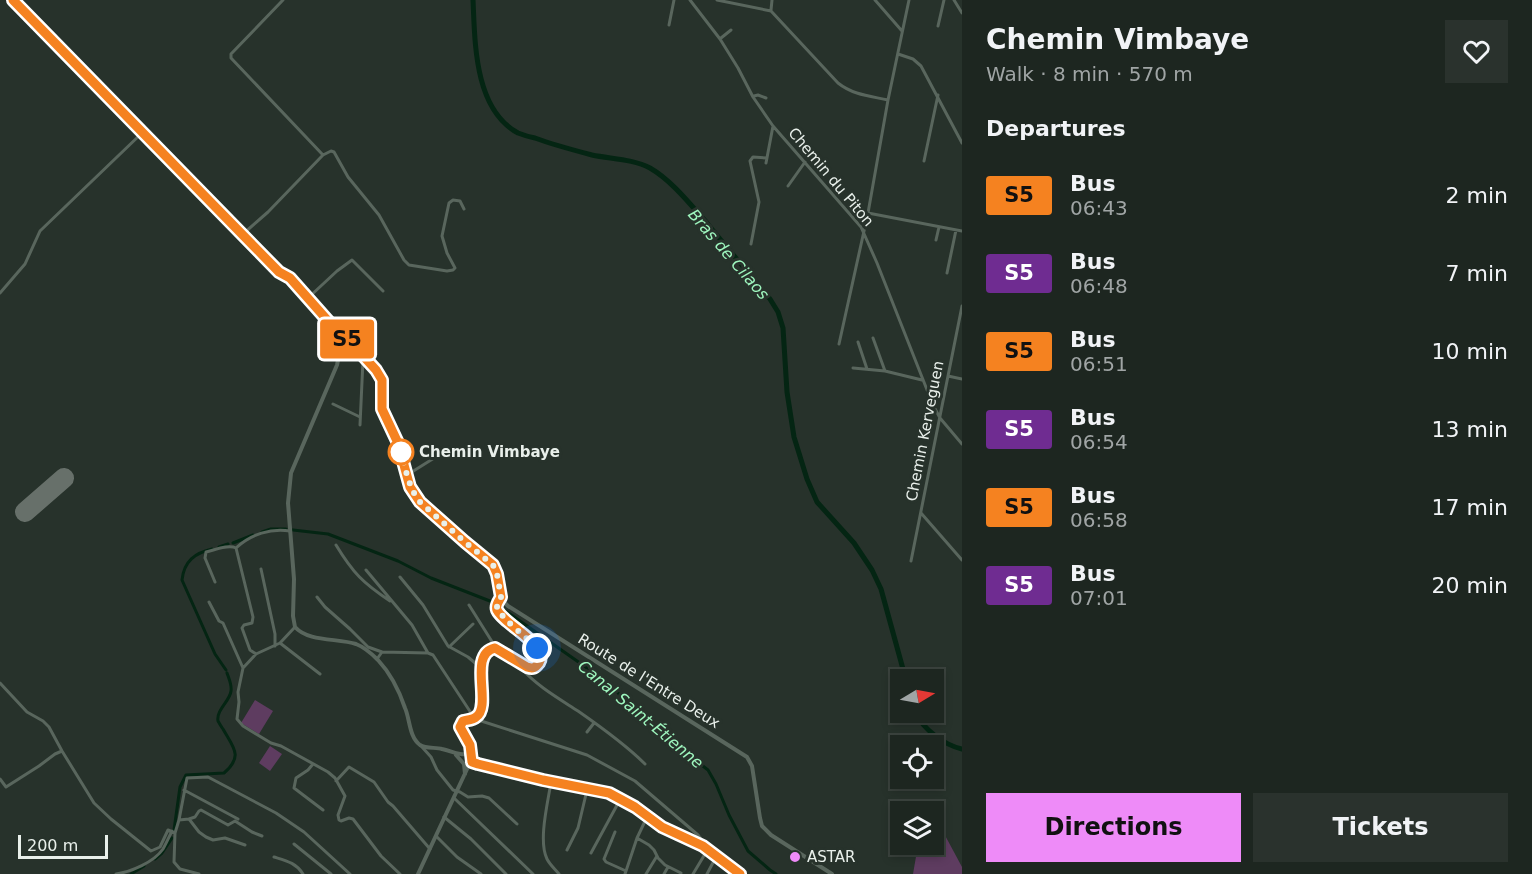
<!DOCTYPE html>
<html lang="en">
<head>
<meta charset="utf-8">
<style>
	body { margin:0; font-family:"DejaVu Sans",sans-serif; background:#2a322d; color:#f1f3f6; height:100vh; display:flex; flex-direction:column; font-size:22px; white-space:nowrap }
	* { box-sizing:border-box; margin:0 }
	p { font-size:20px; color:#a0a5a5 }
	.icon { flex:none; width:33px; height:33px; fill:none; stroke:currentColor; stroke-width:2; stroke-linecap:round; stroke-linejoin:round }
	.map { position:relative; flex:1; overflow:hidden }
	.side { display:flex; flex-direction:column; background:#1d2620; width:570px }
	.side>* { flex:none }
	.badge { padding:0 12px; border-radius:4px; font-size:21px; line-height:39px }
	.needle { width:39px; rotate:80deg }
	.fabs { position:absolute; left:890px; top:669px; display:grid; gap:12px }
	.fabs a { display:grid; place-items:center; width:54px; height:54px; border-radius:0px; background:#1d2620; box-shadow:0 3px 9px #0003,0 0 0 2px #3b433e; font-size:30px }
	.scale { position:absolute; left:18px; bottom:15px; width:90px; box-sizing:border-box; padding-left:6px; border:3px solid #e9f0eb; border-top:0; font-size:16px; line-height:21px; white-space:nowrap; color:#e9f0eb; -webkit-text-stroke:4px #27322b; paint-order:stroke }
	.you { position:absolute; width:30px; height:30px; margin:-15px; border:4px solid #fff; border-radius:50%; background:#1a73e8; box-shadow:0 0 0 9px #1a73e833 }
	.map>.badge { position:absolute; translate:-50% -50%; box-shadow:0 0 0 3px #fff }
	h2 { padding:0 24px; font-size:22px; line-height:54px }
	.round { display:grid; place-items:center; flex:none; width:63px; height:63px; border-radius:0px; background:#2a322d }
	.head { display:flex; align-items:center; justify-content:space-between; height:102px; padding:0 24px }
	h1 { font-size:28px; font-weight:800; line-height:45px }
	.cta { display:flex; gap:12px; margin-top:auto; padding:12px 24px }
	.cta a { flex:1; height:69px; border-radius:0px; background:#ee8bf8; color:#111; font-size:24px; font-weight:800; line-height:69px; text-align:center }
	.cta a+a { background:#2a322d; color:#f1f3f6 }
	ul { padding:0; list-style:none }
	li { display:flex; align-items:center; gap:18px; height:78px; padding:0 24px }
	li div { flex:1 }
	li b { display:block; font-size:22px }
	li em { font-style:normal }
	li .badge { min-width:66px; font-weight:700; text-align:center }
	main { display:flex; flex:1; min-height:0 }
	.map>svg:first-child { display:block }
</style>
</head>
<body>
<main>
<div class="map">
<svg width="962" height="874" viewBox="0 0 962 874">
	<rect width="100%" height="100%" fill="#27322b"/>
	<path fill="#5e3c60" d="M 255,700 L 273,711 L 259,734 L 241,723 Z
		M 270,746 L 282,754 L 270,771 L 259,763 Z
		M 933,813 L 962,867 L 962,874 L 913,874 L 918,845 L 933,844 Z"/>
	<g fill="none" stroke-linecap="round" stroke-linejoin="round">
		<path stroke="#042513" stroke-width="3" d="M 293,530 L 328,534 L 398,561 L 431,578 L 495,603
			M 262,532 L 271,529 L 286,529
			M 233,543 L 253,535
			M 219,547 L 228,544
			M 212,549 C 195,553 184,561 182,580 L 215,654 L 226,670
			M 500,607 L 607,682 L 649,724 L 708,770 L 716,784 L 729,815 L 748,851 L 770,870 L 776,874
			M 174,830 L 180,787 L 186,775 L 224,773 C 244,756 233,747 223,729 C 222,728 218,721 218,721 C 216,710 230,701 231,691 C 232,685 229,679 227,673
			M 155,859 L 162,853 L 172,838
			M 131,874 L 144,866"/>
		<path stroke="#042513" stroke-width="5" d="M 473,0 C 475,42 474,109 518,133 C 523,135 530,137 535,138 C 554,145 573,150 592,155 C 611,159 633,159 650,168 C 671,180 690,204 706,222 C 727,248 749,273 770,299 L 778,312 L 783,328 L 787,392 L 794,437 L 807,479 L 817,502 L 854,543 L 872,570 L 881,589 L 906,680
			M 915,712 C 923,729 944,745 962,749"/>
		<path stroke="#67706a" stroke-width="20" d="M 25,512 L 64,478"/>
		<path stroke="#59665d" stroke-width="3" d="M 283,0 L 231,54 L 231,58 L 323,155
			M 690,0 L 720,39 L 738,68 L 753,97 L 773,126 L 861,227 L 877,263 L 933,405 L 940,418 L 962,444
			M 717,0 L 771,11 L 838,83 C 853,95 870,96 888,100
			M 875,0 L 902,31
			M 954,0 L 962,13
			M 771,10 L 772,0
			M 669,25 L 674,0
			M 938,26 L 944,0
			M 721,38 L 731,30
			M 898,54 L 913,59 L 921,66 L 962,143
			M 754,96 L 758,95 L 766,98
			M 924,161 L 938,95
			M 766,163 L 773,126
			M 788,186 L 805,162
			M 868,213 L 962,231
			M 243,234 L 268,212 L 323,155 L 331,151 L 334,152 L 348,177 L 379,215 L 404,260 L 409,265 L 447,271 L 453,270 L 455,268 L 447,253 L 442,236 L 449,203 L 453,200 L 460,201 L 464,209
			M 936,240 L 939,227
			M 751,244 L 759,202 L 750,161 L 753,157 L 767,158
			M 947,273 L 956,230
			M 0,293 L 25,264 L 40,231 L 143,132
			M 308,298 L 337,271 L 352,260 L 383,291
			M 873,338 L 885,371
			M 858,342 L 867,369
			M 839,344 L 868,213 L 888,100 L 909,0
			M 853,368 L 885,371 L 922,380
			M 948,376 L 962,379
			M 333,404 L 360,417
			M 360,425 L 363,360 L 365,357
			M 407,475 L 447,450
			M 921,513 L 962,560
			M 336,545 C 353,573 363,583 390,601
			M 236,548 L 253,617 L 252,623 L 244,625 L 242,628 L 250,650 L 256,654
			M 911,561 L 962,306
			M 261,569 L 275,634 L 275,646
			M 366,570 L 412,625 L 428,653
			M 400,577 L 423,605 L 448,646 L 468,657 L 481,668
			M 215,582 L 205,558 L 206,552 C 215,550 228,544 236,548 C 251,534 271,528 290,531
			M 317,597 L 325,607 L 350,629 L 368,647 L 382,652
			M 209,602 L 219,621 L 223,623 L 243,668
			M 469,605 L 496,648
			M 295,627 L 280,643 L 256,654 L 243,668 L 238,692 L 239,702 L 237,719 L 243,726 L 271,743 L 281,746 L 328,772 L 335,778 L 345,796 L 338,815 L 339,820 L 341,821 L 349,818 L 353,819 L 381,856 L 400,874
			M 280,643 L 320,674
			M 449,647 L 473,624
			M 377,659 L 382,652 L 428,653 L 433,655 L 475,719 L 587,755 L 635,781 L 698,835 L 701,839 L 700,844
			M 523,665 L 521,668 C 537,686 558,698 578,711 C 601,727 625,744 645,764
			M 0,683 L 27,712 L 43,721 L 49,727 L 62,751 L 94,803 L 111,819 L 151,851 L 160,847 L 168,830 L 175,833
			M 587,732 L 594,723
			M 422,747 L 431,757 L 437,770 L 453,790 L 460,792 L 468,797 L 482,796 L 489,798 L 517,824
			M 313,764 L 308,770 L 296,778 L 294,788 L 323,810
			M 0,779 L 6,787 L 39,766 L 55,754 L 62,751
			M 336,781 L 349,767 L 374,782 L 388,802 L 393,806 L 430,849
			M 551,782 C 548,802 538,841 547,859 C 550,865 555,869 559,874
			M 184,790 L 238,819
			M 454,798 L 533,874
			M 444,817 L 471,839 L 506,874
			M 189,819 L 195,817 L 199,811 L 201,810 L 228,825 L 235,821 L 252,832 L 262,836
			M 179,820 L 187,778 L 208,777 L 276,813 L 304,832 L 350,874
			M 615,832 L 604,859 L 606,862 L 626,871
			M 436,836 L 457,857 L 481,874
			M 637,838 L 649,845 L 654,850 L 658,858 L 665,865 L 681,873
			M 294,844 L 331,874
			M 567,850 L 578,828 L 587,790
			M 591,853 L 622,796
			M 274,857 C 287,861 296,863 303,874
			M 116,874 C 131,872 154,862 163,849 C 166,844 169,837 172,831
			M 199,874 L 180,869 L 174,862 L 175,833 L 179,820 L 189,819 L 199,832 L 206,837 L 213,840 L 225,838 L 245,845
			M 625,874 L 637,838 L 647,817
			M 646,874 L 657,856
			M 664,874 L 668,867
			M 693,874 L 708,849
			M 707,874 L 716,857"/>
		<path stroke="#59665d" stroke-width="4" d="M 13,0 L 317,311
			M 279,272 L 290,278 L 337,331 L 346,337 L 376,370 L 381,376 L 383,385 L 382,405 L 384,413 L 398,443 L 410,487 L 420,502 L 465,542 L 493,565 L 497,574 L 501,599 L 508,606 L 747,757 L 752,766 L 760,818 L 762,826 L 771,835 L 832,874
			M 330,325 L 336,336 L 339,351
			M 345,343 L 341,346 L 337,365 L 291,473 L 288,503 L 294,579 L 293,616 L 295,627 C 308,642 338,638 356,644 C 364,647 372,654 378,660 C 391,674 399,690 405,708 C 410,719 409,737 420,745 C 426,749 436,747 442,749 C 452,751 459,756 469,754 L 471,756
			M 456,755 L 464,764 L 465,774
			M 472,762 L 469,745 L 460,727 L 463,721 C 467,720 473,720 476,717 C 493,705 467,654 496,648 L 527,667 C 540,671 543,656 537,648 L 498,612 L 496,606 L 501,599
			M 472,762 L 478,764 C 514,773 549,781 584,789 C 597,792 610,791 622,796 C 635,807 648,820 663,827 C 684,837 701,839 716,857
			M 716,857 L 740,874
			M 418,874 L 468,767 L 472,762"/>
	</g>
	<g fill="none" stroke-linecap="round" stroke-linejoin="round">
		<defs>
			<path id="line" d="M 13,0 L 279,272 L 290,278 L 337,331 L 341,334 L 344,335 L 376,370 L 382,380 L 382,409 L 398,443 L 410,487 L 420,502 L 465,542 L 493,565 L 497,574 L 501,597 C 499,601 495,605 497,610 C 504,625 550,645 539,663 C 535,668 533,669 527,667 L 495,648 C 467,654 493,706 476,717 C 473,720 467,720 463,721 L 460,727 L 470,745 L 472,762 L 478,764 L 543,780 L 609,793 L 635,807 L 662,827 L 703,846 L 740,874"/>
		</defs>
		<use href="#line" stroke="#fff" stroke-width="14"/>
		<use href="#line" stroke="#f58220" stroke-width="9"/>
		<path stroke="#e9f0eb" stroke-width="6" stroke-dasharray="0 10.8" d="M 401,452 L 408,479 L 414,493 L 420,502 L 465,542 L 493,565 L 497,574 L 501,597 C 500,600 497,602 497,605 C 495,614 530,640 537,648"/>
	</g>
	<circle fill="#fff" stroke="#f58220" stroke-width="3" cx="401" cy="452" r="12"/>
	<circle fill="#ee8bf8" stroke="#27322b" stroke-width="2" cx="795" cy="857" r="6"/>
	<g text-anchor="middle" stroke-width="6" stroke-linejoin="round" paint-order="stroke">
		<g font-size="15" fill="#e9f0eb" stroke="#27322b">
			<text transform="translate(831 177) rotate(50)" y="5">Chemin du Piton</text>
			<text transform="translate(925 431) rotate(-79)" y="5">Chemin Kerveguen</text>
			<text transform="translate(649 681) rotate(32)" y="5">Route de l'Entre Deux</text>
		</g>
		<g font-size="15" font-weight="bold" fill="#e9f0eb" stroke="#27322b" text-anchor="start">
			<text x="419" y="457">Chemin Vimbaye</text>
		</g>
		<g font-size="15" fill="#e9f0eb" stroke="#27322b" text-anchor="start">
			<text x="807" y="862">ASTAR</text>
		</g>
		<g font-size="16" font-style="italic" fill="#9ef6be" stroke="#27322b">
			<text transform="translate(729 254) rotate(49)" y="6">Bras de Cilaos</text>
			<text transform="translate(641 714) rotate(40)" y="6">Canal Saint-Étienne</text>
		</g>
	</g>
</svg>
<div class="fabs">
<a><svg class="needle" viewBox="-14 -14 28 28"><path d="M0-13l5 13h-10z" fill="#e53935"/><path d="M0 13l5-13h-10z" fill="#a0a5a5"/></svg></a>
<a><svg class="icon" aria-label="locate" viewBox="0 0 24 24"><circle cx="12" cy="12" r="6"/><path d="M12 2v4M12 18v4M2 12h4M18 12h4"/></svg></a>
<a><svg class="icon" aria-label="layers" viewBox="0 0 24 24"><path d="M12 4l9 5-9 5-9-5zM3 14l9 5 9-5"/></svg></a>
</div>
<div class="scale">200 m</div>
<div class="you" style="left:537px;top:648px"></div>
<b class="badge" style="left:347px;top:339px;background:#f58220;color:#111">S5</b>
</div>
<section class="side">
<div class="head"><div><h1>Chemin Vimbaye</h1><p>Walk · 8 min · 570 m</p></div><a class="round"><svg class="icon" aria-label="heart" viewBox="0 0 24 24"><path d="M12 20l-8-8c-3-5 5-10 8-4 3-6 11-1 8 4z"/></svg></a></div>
<h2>Departures</h2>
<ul>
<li><span class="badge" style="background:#f58220;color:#111">S5</span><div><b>Bus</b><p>06:43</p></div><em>2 min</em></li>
<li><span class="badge" style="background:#6f2c91;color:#fff">S5</span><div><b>Bus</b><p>06:48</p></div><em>7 min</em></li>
<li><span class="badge" style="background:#f58220;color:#111">S5</span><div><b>Bus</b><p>06:51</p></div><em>10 min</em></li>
<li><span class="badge" style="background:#6f2c91;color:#fff">S5</span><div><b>Bus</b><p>06:54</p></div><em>13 min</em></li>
<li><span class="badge" style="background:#f58220;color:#111">S5</span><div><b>Bus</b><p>06:58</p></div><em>17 min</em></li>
<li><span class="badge" style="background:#6f2c91;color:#fff">S5</span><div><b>Bus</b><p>07:01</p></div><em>20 min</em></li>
</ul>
<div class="cta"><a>Directions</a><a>Tickets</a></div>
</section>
</main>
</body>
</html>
